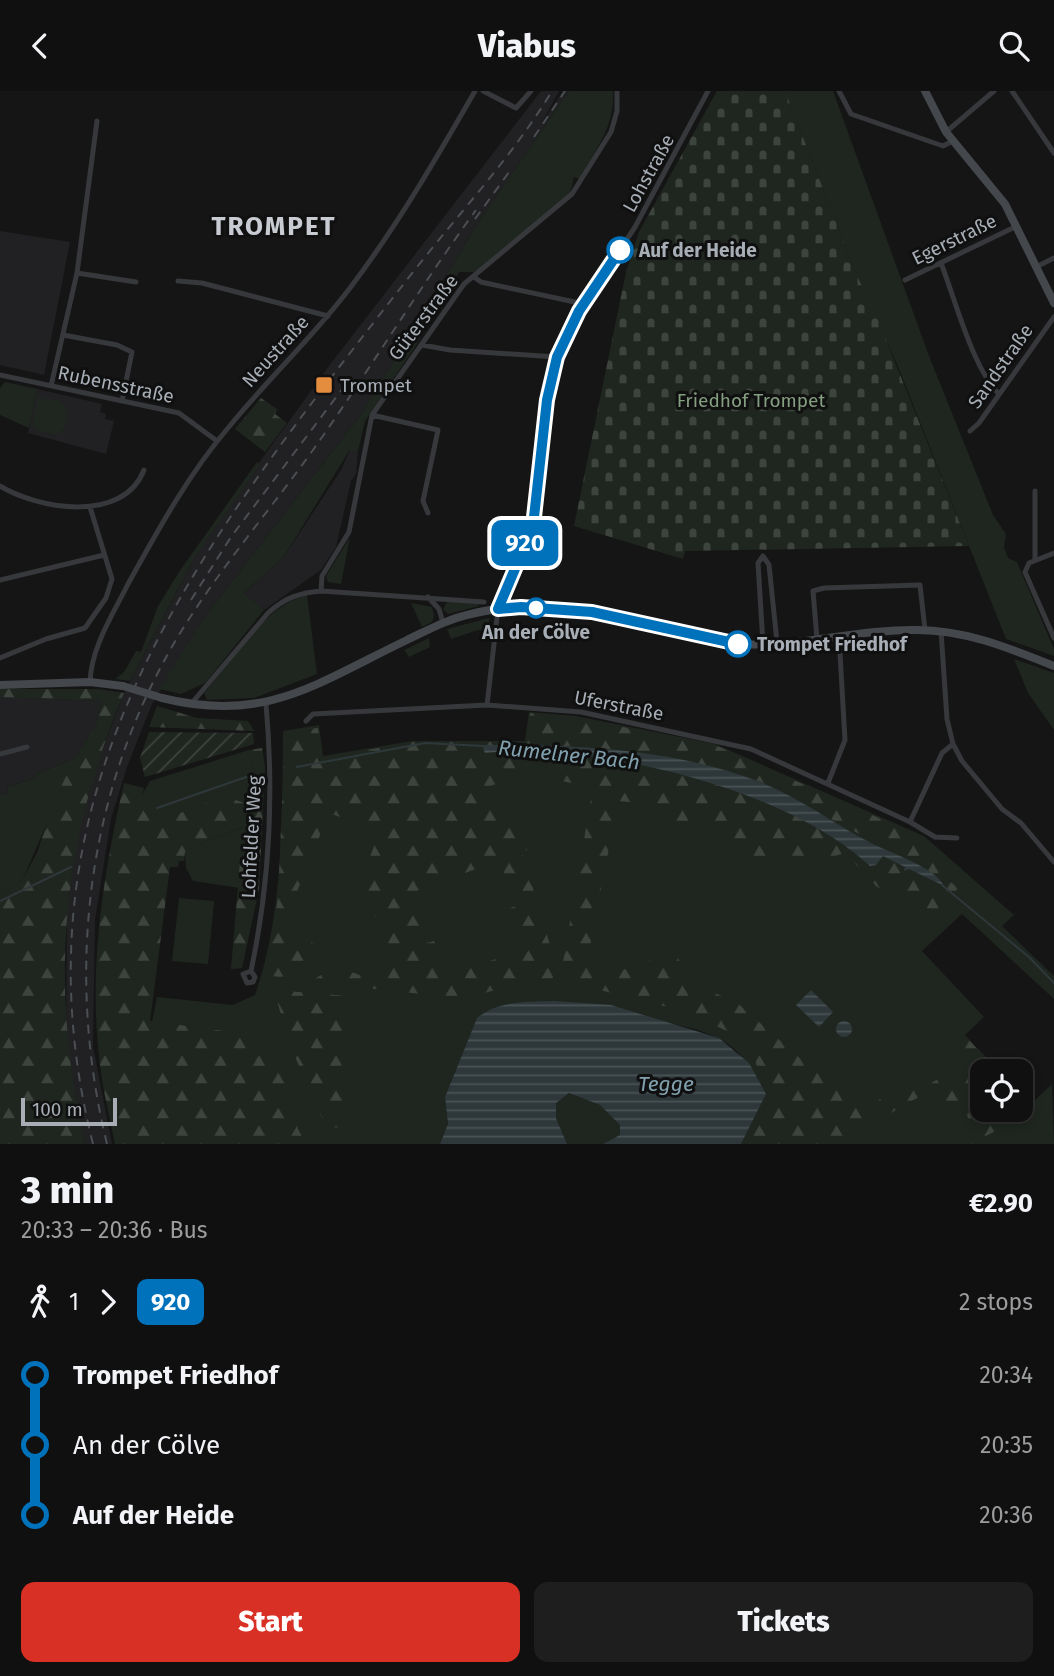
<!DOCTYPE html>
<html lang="en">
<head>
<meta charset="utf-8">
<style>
	body { margin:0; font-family:"Fira Sans",sans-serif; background:#1e1e1e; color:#f1f3f6; height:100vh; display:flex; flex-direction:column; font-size:26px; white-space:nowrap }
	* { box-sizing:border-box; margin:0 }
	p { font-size:23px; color:#9c9d9f }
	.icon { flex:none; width:38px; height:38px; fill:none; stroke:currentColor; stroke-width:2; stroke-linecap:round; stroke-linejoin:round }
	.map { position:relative; height:1053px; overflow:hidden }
	.side { display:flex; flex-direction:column; background:#101010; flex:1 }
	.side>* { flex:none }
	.badge { padding:0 14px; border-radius:10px; font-size:24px; line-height:46px }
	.buttons { position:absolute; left:970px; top:968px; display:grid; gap:14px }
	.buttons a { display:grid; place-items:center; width:63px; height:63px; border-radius:14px; background:#101010; box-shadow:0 4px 10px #0003,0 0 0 2px #303030; font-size:35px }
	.scale { position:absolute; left:21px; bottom:18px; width:96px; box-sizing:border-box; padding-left:7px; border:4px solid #a7aeb5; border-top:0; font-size:19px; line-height:24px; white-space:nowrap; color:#a7aeb5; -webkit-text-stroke:5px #101011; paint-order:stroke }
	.map>.badge { position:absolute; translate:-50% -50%; box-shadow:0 0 0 4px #fff }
	.legs { display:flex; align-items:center; gap:10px; height:77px; padding:0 21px; font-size:23px }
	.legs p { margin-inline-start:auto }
	.head { display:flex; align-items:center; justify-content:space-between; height:119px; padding:0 21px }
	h1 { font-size:38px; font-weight:800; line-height:52px }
	.primary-button { display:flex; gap:14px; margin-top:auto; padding:14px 21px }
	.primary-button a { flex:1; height:80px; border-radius:14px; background:#d93025; color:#fff; font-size:28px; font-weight:800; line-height:80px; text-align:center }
	.primary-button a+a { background:#1e1e1e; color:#f1f3f6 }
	ul { padding:0 21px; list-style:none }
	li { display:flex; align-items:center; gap:24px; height:70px; font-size:26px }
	li i { display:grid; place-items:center; width:10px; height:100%; margin:0 9px; background:currentColor }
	li i::after { content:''; width:18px; height:18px; margin:-9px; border:5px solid; border-radius:50%; background:#101010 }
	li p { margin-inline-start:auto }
	li:first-child i { background:linear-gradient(#0000 50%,currentColor 0) }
	li:last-child i { background:linear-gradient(currentColor 50%,#0000 0) }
	header { display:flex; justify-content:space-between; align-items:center; height:91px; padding:0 21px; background:#101010; font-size:32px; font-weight:800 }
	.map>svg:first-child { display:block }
</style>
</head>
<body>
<header><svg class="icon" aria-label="back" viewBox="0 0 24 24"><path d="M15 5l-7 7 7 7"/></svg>Viabus<svg class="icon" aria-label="search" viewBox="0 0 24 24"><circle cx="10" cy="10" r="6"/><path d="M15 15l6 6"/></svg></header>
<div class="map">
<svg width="1054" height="1053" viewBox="0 0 1054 1053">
	<defs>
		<pattern id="forest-firs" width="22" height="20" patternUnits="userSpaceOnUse" patternTransform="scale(1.75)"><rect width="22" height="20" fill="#1f261f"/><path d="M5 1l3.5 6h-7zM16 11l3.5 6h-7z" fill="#3d433d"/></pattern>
		<pattern id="cemetery-stones" width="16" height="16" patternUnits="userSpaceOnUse" patternTransform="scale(1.75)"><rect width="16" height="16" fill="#1f261f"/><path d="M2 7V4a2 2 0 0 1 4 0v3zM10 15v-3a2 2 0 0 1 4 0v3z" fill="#3d433d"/></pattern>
		<pattern id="garden-furrows" width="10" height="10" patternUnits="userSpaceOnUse" patternTransform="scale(1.75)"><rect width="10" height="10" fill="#1f261f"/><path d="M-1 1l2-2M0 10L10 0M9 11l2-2" fill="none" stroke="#3d433d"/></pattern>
		<pattern id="water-rules" width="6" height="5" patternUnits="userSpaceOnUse" patternTransform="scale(1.75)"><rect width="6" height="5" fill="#2e383b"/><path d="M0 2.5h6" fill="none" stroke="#495255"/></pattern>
	</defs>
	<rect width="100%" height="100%" fill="#151516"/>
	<path fill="#212123" d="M 541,0 L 559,0 L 541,33 L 563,0 L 569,0 L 480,129 L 359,326 L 207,523 L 152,613 L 127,676 L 111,728 L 95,829 L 93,955 L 112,1053 L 85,1053 L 72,996 L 66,945 L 67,820 L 79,732 L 99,667 L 124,602 L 194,467 L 229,413 L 332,271 Z
		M 0,140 L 70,151 L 44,284 L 0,274 Z
		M 37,298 L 102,313 L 100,321 L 106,323 L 105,328 L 114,330 L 106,363 L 28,342 Z
		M 350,359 L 358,360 L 356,383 L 351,390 L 336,456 L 321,479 L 264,519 L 242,503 L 283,467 L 341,379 Z
		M 0,606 L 102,610 L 96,634 L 75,667 L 36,683 L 35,687 L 7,696 L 8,702 L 0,704 Z"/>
	<path fill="#1f261f" d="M 569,0 L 613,0 C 615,36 596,58 579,88 L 574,86 L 570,103 L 498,164 L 474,181 L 459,181 L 415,256 L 365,330 L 358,360 L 349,360 L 283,467 L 243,502 L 264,519 L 205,592 L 181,603 L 159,598 L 207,523 L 359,326 L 480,129 Z
		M 785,0 L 833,0 L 929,265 L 993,424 L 1006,443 L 1004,456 L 1008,467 L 1017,471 L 1054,558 L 1054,565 L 1006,548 L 897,273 L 857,185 Z
		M 5,291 L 37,298 L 29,337 L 0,324 L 0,297 Z
		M 37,307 L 59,309 L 67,318 L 66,335 L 57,344 L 37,339 L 33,334 Z
		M 257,371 L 260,373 L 194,467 L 130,590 L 115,588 L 124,581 L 136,560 L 141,561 L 158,515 L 179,481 Z
		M 350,446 L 341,493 L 328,491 L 326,485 Z
		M 307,504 L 317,583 L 254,607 L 207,609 L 204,602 C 234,568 262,516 307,504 Z
		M 448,510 L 478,513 L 479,515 L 448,523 L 443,518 Z
		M 411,512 L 432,516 L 434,525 L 432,531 L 422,536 Z
		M 489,527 L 490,540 L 478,539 L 451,548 L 447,538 Z
		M 429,547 L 430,556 L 409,566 L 404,559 Z
		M 1014,568 L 1054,582 L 1054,639 L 1028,602 Z
		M 529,621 L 576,625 L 715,653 L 924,745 L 1014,824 L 1002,835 L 1054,885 L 1054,908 L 962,823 L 922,860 L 984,926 L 965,944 L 999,980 L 982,980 L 982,1018 L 1020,1018 L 1020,1002 L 1031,1013 L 1052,993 L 1054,1053 L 741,1053 L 766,1003 C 754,981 741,958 718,947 C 659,918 544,928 477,927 L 445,1006 L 448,1034 L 440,1053 L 306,1053 L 298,1038 L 152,931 L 157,906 L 233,914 L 255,904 C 284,821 282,727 283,640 L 319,634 L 323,665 L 412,650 L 525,650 Z
		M 249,659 L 255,679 L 244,712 L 165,728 L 144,721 L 142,704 L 150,690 Z
		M 75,667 L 23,788 L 0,805 L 0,704 L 8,702 L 7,696 L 35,687 L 36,683 Z
		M 244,736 L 240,797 L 193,790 L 186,777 L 185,761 L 207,749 Z
		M 179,807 L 214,810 L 208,873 L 172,870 Z
		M 569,1002 L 600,1014 L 620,1034 L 621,1044 L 603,1053 L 567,1053 L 556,1027 L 556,1011 Z"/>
	<path fill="url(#forest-firs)" fill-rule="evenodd" d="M 261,307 L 277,318 L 275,323 L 287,332 L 265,361 L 235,338 Z
		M 0,598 L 97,598 L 124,602 C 61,751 49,896 85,1053 L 0,1053 L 0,805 L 23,788 L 37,762 L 55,708 L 75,667 L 96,634 L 102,610 L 0,606 Z
		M 157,615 L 197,627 L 248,630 L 254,640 L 149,636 Z
		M 530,622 L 577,627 L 715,654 L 924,747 L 954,772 L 944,786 L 958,797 L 932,831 L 876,795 L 845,762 L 808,773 L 775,762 L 772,780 L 757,784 L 710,734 L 691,735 L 691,750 L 673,752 L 650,713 L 618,710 L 587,871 L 620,880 L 673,861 L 699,896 L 735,910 L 863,1022 L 913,982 L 925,996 L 962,973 L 950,949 L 960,939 L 978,959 L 976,969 L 982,983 L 982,1018 L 993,1019 L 1003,1036 L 971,1053 L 954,1038 L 970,1033 L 962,1009 L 945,1014 L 929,1000 L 846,1048 L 849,1053 L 746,1053 L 768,1003 L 759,987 L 752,952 L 687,921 L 560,889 L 593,696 L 561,690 L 550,667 L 520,666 L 510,688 L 485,697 L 493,711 L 506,714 L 527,759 L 406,804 L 427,852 L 434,850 L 449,885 L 523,858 L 508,818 L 516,815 L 500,772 L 523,764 L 550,854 L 553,886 L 551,889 L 506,896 L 449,912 L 431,904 L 310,891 L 335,875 L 376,890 L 393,837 L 374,825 L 357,802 L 375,752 L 362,741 L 365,735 L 329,722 L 287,825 L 286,839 L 325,858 C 306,886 296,887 264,885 L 278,807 L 285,641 L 318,637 L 322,667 L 413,651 L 526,651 ZM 587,654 L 731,681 L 761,691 L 920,775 L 939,794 L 909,777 L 904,780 L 906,776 L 883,765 L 876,774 L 869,775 C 798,708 688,679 593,667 C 560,663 525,664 493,660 Z
		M 262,657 L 265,676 L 259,798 L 242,877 L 231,878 L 243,736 L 207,749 L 185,761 L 184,770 L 179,770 L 178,776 L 170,776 L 150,930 L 253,944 L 282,971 L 298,1038 L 306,1053 L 115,1053 C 110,1027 103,1000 100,974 C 88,879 103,784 124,692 L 144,697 L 142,704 L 147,708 L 144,721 L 165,728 L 224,705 L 244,712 L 255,679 L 249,659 Z
		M 274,899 L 348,905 L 341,968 L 346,1037 L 326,1036 L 289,952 Z"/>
	<path fill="url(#cemetery-stones)" d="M 717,0 L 785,0 L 857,185 L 874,219 L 969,455 L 685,460 L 683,468 L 574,435 L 626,181 L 639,141 Z"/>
	<path fill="url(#garden-furrows)" d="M 149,641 L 253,642 L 254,653 L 145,686 L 140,667 Z"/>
	<path fill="url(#water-rules)" d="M 482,654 C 575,654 672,657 760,691 C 800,707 834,733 871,752 C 890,762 935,776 944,795 L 909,778 L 904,780 L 905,776 L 883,765 L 876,774 L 870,775 C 787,697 594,651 485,662 Z
		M 811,899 L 833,921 L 819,936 L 796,914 Z
		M 554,910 L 611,914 L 719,947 L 749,972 L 766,1003 L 741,1053 L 603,1053 L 620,1044 L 620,1034 L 600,1014 L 569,1002 L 556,1012 L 556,1027 L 567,1053 L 440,1053 L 448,1033 L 445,1006 L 477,927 C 499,909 527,911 554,910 Z
		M836 938a8 8 0 1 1 16 0a8 8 0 1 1-16 0Z"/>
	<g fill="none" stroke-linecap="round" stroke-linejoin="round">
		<path stroke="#2e383b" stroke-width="2" d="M 297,676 L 425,652 L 483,655
			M 157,717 L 249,685
			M 942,794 L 1030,867 L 1054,892
			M 0,810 L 71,776"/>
		<path stroke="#36383b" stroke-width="5" d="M 483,0 L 516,17 L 531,0
			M 839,0 L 851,23 L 943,55 L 953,50
			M 1012,0 L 1054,62
			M 946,41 L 994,0
			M 941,172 C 955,208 973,278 999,303
			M 1036,176 L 1054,167
			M 77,182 L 136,191
			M 474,186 L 481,191 L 584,213
			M 905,189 L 1017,135
			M 178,190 L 202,192 L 328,225
			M 63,244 L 117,254 L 132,261 L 122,310
			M 422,254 L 450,259 L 557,266
			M 0,284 L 179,322 L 217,350
			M 51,295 L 77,182 L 97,30
			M 372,324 L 438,339 L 423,410 L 428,422
			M 970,340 L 979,332 L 1054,226
			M 0,395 C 38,418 123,433 144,379
			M 1054,462 L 1029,472 L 1025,481 L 1054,547
			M 1035,468 L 1035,400
			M 0,489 L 104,464
			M 321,500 L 322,485 L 349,441 L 372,324 L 464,193 L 572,103 L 611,41 L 617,20 L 617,0
			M 428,506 L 439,518 L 443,532
			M 941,540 L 947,628 L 953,653 L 962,670 L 1002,718 L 1021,732 L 1054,771
			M 817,548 L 813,500 L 824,497 L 920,494 L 925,539
			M 763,553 L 758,472 L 763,465 L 769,474 L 777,551
			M 0,567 L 46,548 L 85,537 L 106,507 L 112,488 L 90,416
			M 90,591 C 91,557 113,523 128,493 C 158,439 188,384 228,337 C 267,289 313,246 350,197 C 397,135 436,68 475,0
			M 191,613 L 268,522 C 285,507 298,502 321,500 L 484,511
			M 487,614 L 498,518 L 533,435 L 547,309 L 557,266 L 579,221 L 635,136 L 708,0
			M 306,630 L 313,623 L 487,614 L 581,621 L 751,658 L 910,731 L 935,746 L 957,747
			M 0,663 L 27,656
			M 828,692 L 845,649 L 839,545
			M 910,731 L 942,662 L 953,653
			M 251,880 L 243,883 L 247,892 L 253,891 L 255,886 L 251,880 C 270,791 274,703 266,613"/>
		<path stroke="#44474b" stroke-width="8" d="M 925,0 L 946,41 L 1005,113 L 1054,212
			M 0,594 L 90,591 L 123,595
			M 162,607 C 266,633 317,592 407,549 C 428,539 448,528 471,523 C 531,508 595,520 654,535 C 681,542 709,552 737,553 C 797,557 857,538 917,539 C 966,539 1009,557 1054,575"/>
		<path stroke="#4b4e52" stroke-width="2" stroke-dasharray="9 7" stroke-linecap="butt" d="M 534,46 L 565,0
			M 475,128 L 512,77
			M 191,509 L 231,446 L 346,293
			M 93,1053 C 2,693 206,447 413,181 C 460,121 512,66 552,0
			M 107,1053 C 64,878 87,693 182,539 C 221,476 270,419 313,359 C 369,280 419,197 476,119"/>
		<path stroke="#44474b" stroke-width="8" d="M 123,595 L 162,607"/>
	</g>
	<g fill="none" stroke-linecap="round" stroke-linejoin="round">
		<defs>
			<path id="line-1" d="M 620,159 L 579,220 L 557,266 L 547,309 L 533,435 L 498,518 L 521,516 L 592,521 L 738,553"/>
		</defs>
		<use href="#line-1" stroke="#fff" stroke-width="16"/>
		<use href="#line-1" stroke="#0072bc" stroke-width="10"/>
	</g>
	<g fill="#fff" stroke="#0072bc" stroke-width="3.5">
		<circle cx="620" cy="159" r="12"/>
		<circle cx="536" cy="517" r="9"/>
		<circle cx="738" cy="553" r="12"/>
	</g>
	<rect fill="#e58d3e" stroke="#101011" stroke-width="2.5" x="315" y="285" width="18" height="18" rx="3.5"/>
	<g text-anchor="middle" stroke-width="6" stroke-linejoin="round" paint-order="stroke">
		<g font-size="19" fill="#a7aeb5" stroke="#101011">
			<text transform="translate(648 82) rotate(-61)" y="7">Lohstraße</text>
			<text transform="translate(954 148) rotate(-26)" y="7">Egerstraße</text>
			<text transform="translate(423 226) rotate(-53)" y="7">Güterstraße</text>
			<text transform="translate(275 260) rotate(-48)" y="7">Neustraße</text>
			<text transform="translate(1000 275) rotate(-55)" y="7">Sandstraße</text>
			<text transform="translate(116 293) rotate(12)" y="7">Rubensstraße</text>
			<text transform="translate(619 614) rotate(11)" y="7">Uferstraße</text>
			<text transform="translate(251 746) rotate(-87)" y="7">Lohfelder Weg</text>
		</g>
		<g font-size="19" font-weight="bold" fill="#a7aeb5" stroke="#101011" text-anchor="start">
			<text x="639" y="166">Auf der Heide</text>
			<text x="536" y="548" text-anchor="middle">An der Cölve</text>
			<text x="757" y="560">Trompet Friedhof</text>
		</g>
		<g font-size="19" fill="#a7aeb5" stroke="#101011" text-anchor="start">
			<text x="340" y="301">Trompet</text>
		</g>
		<g font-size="19" fill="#849f80" stroke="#101011">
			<text x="751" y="316">Friedhof Trompet</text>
		</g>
		<g font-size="21" font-style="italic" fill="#81a1ae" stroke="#101011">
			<text transform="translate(569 664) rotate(6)" y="7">Rumelner Bach</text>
			<text x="666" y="1000">Tegge</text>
		</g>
		<g font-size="26" font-weight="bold" letter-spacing="2" fill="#c8ccd2" stroke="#101011">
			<text x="274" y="144">TROMPET</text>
		</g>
	</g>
</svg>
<div class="buttons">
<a><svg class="icon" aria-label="locate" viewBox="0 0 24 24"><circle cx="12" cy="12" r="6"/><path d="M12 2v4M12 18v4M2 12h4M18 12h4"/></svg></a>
</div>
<div class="scale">100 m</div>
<b class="badge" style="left:525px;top:452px;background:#0072bc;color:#fff">920</b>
</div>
<section class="side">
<div class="head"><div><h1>3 min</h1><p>20:33 – 20:36 · Bus</p></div><b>€2.90</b></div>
<div class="legs"><svg class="icon" aria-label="walk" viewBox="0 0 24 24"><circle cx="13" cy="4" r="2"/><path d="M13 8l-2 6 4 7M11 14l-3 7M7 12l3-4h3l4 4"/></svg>1<svg class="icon" aria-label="forward" viewBox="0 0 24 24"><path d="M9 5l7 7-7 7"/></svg><b class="badge" style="background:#0072bc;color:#fff">920</b><p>2 stops</p></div>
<ul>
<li><i style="color:#0072bc"></i><b>Trompet Friedhof</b><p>20:34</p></li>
<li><i style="color:#0072bc"></i><span>An der Cölve</span><p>20:35</p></li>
<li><i style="color:#0072bc"></i><b>Auf der Heide</b><p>20:36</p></li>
</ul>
<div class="primary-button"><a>Start</a><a>Tickets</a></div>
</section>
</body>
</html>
